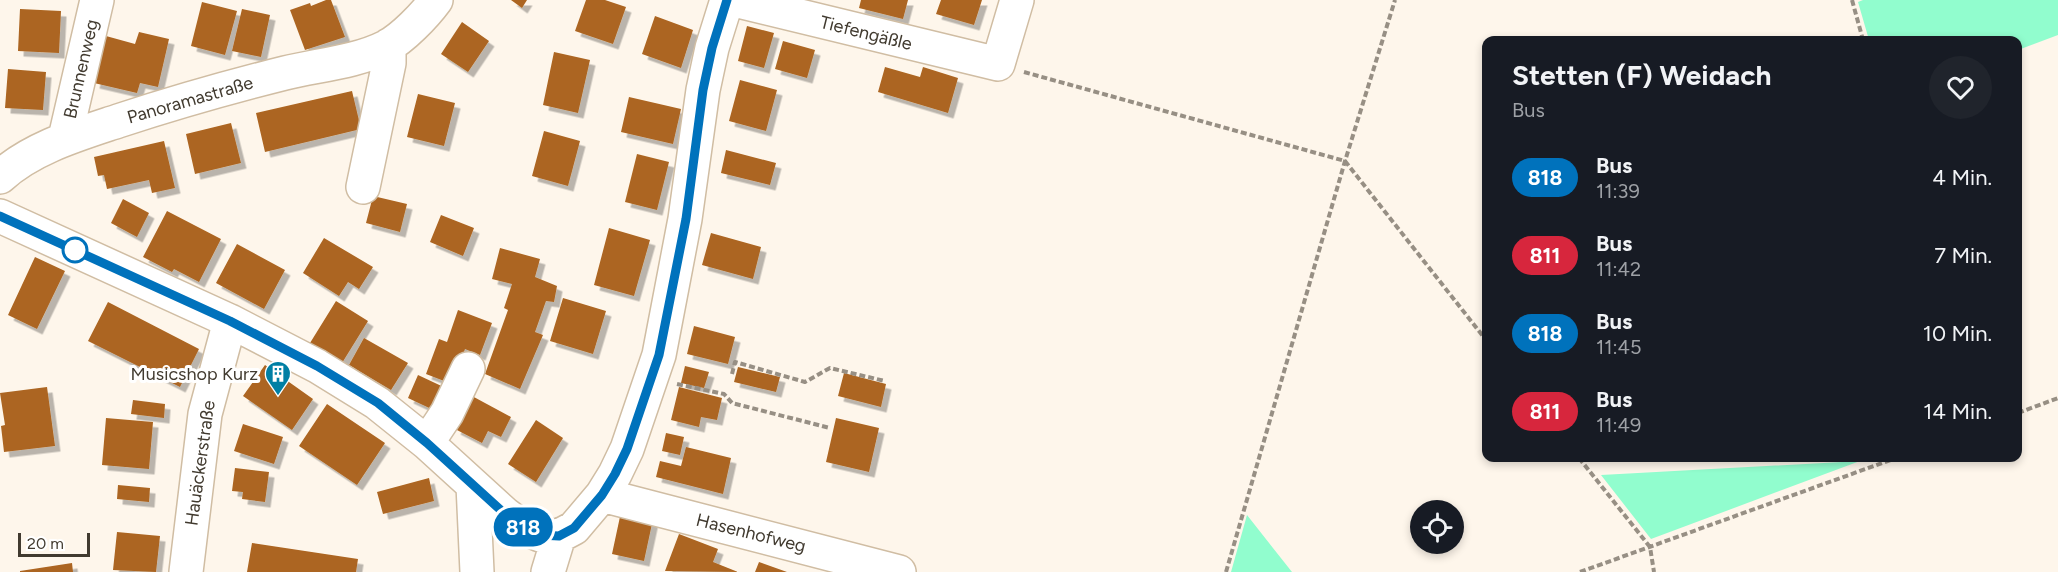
<!DOCTYPE html>
<html lang="de">
<head>
<meta charset="utf-8">
<style>
	body { margin:0; font-family:Figtree,sans-serif; background:#20242c; color:#f1f3f6; height:100vh; display:flex; flex-direction:column; font-size:22px; white-space:nowrap }
	* { box-sizing:border-box; margin:0 }
	p { font-size:20px; color:#9ea1a6 }
	.icon { flex:none; width:33px; height:33px; fill:none; stroke:currentColor; stroke-width:2; stroke-linecap:round; stroke-linejoin:round }
	.map { position:relative; flex:1; overflow:hidden }
	.details { position:absolute; left:1482px; top:36px; width:540px; height:426px; display:flex; flex-direction:column; background:#171b24; border-radius:12px; box-shadow:0 3px 9px #0003 }
	.details>* { flex:none }
	.badge { padding:0 12px; border-radius:20px; font-size:21px; line-height:39px }
	.tools { position:absolute; left:1410px; top:500px; display:grid; gap:12px }
	.tools a { display:grid; place-items:center; width:54px; height:54px; border-radius:50%; background:#171b24; box-shadow:0 3px 9px #0003; font-size:30px }
	.scale { position:absolute; left:18px; bottom:15px; width:72px; box-sizing:border-box; padding-left:6px; border:3px solid #413a2f; border-top:0; font-size:16px; line-height:21px; white-space:nowrap; color:#413a2f; -webkit-text-stroke:4px #fff; paint-order:stroke }
	.map>.badge { position:absolute; translate:-50% -50%; box-shadow:0 0 0 3px #fff }
	.round { display:grid; place-items:center; flex:none; width:63px; height:63px; border-radius:32px; background:#20242c }
	.overview { display:flex; align-items:center; justify-content:space-between; height:102px; padding:0 30px }
	h1 { font-size:28px; font-weight:700; line-height:45px }
	ul { padding:0; list-style:none }
	li { display:flex; align-items:center; gap:18px; height:78px; padding:0 30px }
	li div { flex:1 }
	li b { display:block; font-size:22px }
	li em { font-style:normal }
	li .badge { min-width:66px; font-weight:700; text-align:center }
	.map>svg:first-child { display:block }
</style>
</head>
<body>
<div class="map">
<svg width="2058" height="572" viewBox="0 0 2058 572">
	<defs>
		<filter id="shadow"><feDropShadow dx="5.5" dy="5.5" stdDeviation="0" flood-color="#0004"/></filter>
	</defs>
	<rect width="100%" height="100%" fill="#fef6eb"/>
	<path fill="#91fdce" d="M 1863,0 L 2058,0 L 2058,35 L 2018,50 L 2018,40 L 1869,40 L 1858,2 Z
		M 1860,461 L 1651,539 L 1601,475 Z
		M 1247,515 L 1292,572 L 1231,572 Z"/>
	<path fill="#ac6520" filter="url(#shadow)" d="M 326,0 L 331,0 L 345,37 L 305,50 L 290,10 L 310,3 L 311,6 Z
		M 511,0 L 527,0 L 522,8 Z
		M 586,0 L 605,0 L 626,7 L 613,44 L 575,31 Z
		M 861,0 L 908,0 L 903,19 L 859,8 Z
		M 941,0 L 982,0 L 974,25 L 936,14 Z
		M 202,2 L 237,11 L 225,55 L 191,46 Z
		M 20,9 L 61,11 L 59,53 L 18,51 Z
		M 242,9 L 270,15 L 261,57 L 232,51 Z
		M 655,16 L 693,30 L 681,68 L 642,54 Z
		M 462,22 L 489,41 L 468,72 L 441,54 Z
		M 747,26 L 774,33 L 764,68 L 738,61 Z
		M 139,32 L 169,39 L 158,87 L 140,83 L 137,93 L 94,83 L 106,36 L 135,44 Z
		M 783,41 L 815,50 L 807,78 L 775,69 Z
		M 554,52 L 590,60 L 578,113 L 543,105 Z
		M 885,67 L 920,77 L 923,67 L 958,78 L 948,113 L 878,92 Z
		M 8,69 L 46,72 L 43,110 L 5,108 Z
		M 740,80 L 777,90 L 766,131 L 729,121 Z
		M 352,91 L 361,129 L 265,152 L 256,113 Z
		M 418,94 L 455,103 L 444,146 L 407,137 Z
		M 629,97 L 681,109 L 673,144 L 621,132 Z
		M 231,123 L 241,163 L 195,174 L 186,134 Z
		M 544,131 L 580,141 L 568,186 L 532,176 Z
		M 164,141 L 175,188 L 152,193 L 149,180 L 107,189 L 104,175 L 98,176 L 94,157 Z
		M 726,150 L 776,163 L 770,185 L 721,173 Z
		M 637,154 L 669,162 L 657,210 L 625,202 Z
		M 373,196 L 407,204 L 400,232 L 366,223 Z
		M 123,199 L 149,213 L 137,237 L 111,223 Z
		M 167,211 L 221,239 L 199,282 L 174,269 L 172,272 L 143,257 Z
		M 441,215 L 474,228 L 463,256 L 430,242 Z
		M 609,228 L 650,240 L 634,296 L 594,285 Z
		M 711,233 L 761,247 L 753,279 L 702,265 Z
		M 324,238 L 373,267 L 359,289 L 348,282 L 339,296 L 303,273 Z
		M 237,244 L 285,270 L 264,309 L 216,283 Z
		M 500,248 L 540,259 L 535,277 L 557,286 L 554,302 L 546,301 L 535,332 L 543,335 L 520,389 L 485,374 L 508,310 L 504,308 L 512,284 L 492,279 Z
		M 35,257 L 65,271 L 37,329 L 8,315 Z
		M 563,298 L 606,311 L 593,354 L 550,341 Z
		M 336,301 L 368,321 L 342,363 L 310,343 Z
		M 108,302 L 199,349 L 180,387 L 88,341 Z
		M 458,310 L 492,323 L 480,355 L 465,349 L 452,384 L 426,374 L 439,339 L 447,342 Z
		M 694,326 L 735,337 L 728,364 L 687,354 Z
		M 364,338 L 408,363 L 391,390 L 349,365 Z
		M 265,365 L 313,399 L 292,430 L 243,396 Z
		M 685,366 L 709,372 L 704,388 L 681,383 Z
		M 738,367 L 780,377 L 776,392 L 734,382 Z
		M 844,373 L 886,384 L 881,407 L 838,396 Z
		M 418,375 L 450,390 L 440,413 L 408,398 Z
		M 47,387 L 55,446 L 4,452 L 1,426 L 5,425 L 0,393 Z
		M 679,387 L 722,398 L 717,420 L 701,417 L 699,427 L 671,420 Z
		M 472,396 L 511,417 L 501,437 L 488,431 L 482,443 L 455,429 Z
		M 133,400 L 165,404 L 164,418 L 131,414 Z
		M 327,404 L 385,443 L 357,485 L 299,446 Z
		M 106,418 L 153,422 L 149,469 L 102,465 Z
		M 836,418 L 879,428 L 869,472 L 826,462 Z
		M 536,420 L 563,438 L 536,482 L 508,464 Z
		M 243,424 L 283,437 L 274,464 L 234,451 Z
		M 666,433 L 684,437 L 680,455 L 662,451 Z
		M 686,447 L 731,458 L 723,494 L 656,477 L 660,461 L 681,466 Z
		M 235,468 L 269,472 L 265,502 L 242,499 L 243,492 L 232,491 Z
		M 429,478 L 434,501 L 383,514 L 377,492 Z
		M 118,485 L 150,488 L 149,502 L 117,499 Z
		M 621,512 L 653,519 L 644,561 L 612,554 Z
		M 117,532 L 160,536 L 156,572 L 113,570 Z
		M 679,534 L 718,549 L 713,562 L 738,572 L 665,571 Z
		M 252,543 L 358,559 L 356,572 L 247,572 Z
		M 759,562 L 787,572 L 755,572 Z
		M 72,563 L 73,572 L 20,572 L 20,571 Z"/>
	<g fill="none" stroke-linecap="round" stroke-linejoin="round">
		<defs>
			<path id="minor" d="M 734,0 L 998,64 L 1017,0
				M 65,138 L 97,0
				M 0,177 C 31,148 79,134 118,121 C 173,103 229,87 285,73 C 318,65 356,62 386,47 C 403,38 425,15 436,0
				M 363,187 L 389,63 L 389,45
				M 0,216 L 230,321 L 317,366 L 377,403 L 427,443 L 505,514 L 524,528 L 540,535 L 559,536
				M 427,443 L 447,413 L 468,369
				M 473,485 L 477,572
				M 602,495 L 899,572
				M 559,536 L 574,528 L 602,495 L 615,474 L 627,449 L 659,355 L 685,219 L 703,90 L 712,48 L 727,0
				M 186,572 L 205,414 L 230,321
				M 548,572 L 559,536"/>
		</defs>
		<use href="#minor" stroke="#d0bda3" stroke-width="36"/>
		<path stroke="#978f84" stroke-width="4" stroke-dasharray="6 3" stroke-linecap="butt" d="M 1852,0 L 1863,40
			M 1024,72 L 1345,161 L 1486,340
			M 732,374 L 735,362 L 805,382 L 830,368 L 885,381
			M 677,384 L 724,394 L 732,403 L 830,428
			M 2018,413 L 2058,398
			M 1579,458 L 1650,547 L 1654,572
			M 1226,572 L 1345,161 L 1395,0
			M 1580,572 L 1896,458"/>
		<use href="#minor" stroke="#fff" stroke-width="33"/>
	</g>
	<g fill="none" stroke-linecap="round" stroke-linejoin="round">
		<defs>
			<path id="line" d="M 0,216 L 230,321 L 317,366 L 378,403 L 427,443 L 505,514 L 524,528 L 540,535 L 559,536 L 574,528 L 602,495 L 615,474 L 627,449 L 659,355 L 686,219 L 703,90 L 712,48 L 727,0"/>
		</defs>
		<use href="#line" stroke="#fff" stroke-width="14"/>
		<use href="#line" stroke="#0072bc" stroke-width="9"/>
	</g>
	<defs>
		<symbol id="building-pin" viewBox="-11 -11 22 30"><path d="M0 17L-7.5 6A9.5 9.5 0 1 1 7.5 6Z" fill="#007fa4" stroke="#fff"/><path d="M-4-6H4V6H1V3H-1V6H-4ZM-2.5-4.3h1.7v1.8h-1.7ZM.8-4.3h1.7v1.8H.8ZM-2.5-1h1.7V.8h-1.7ZM.8-1h1.7V.8H.8Z" fill="#fff"/></symbol>
	</defs>
	<g fill-rule="evenodd">
		<use href="#building-pin" x="263" y="359" width="30" height="40"/>
	</g>
	<circle fill="#fff" stroke="#0072bc" stroke-width="3" cx="75" cy="250" r="12"/>
	<g text-anchor="middle" stroke-width="6" stroke-linejoin="round" paint-order="stroke">
		<g font-size="18" fill="#413a2f" stroke="#fff">
			<text transform="translate(866 33) rotate(14)" y="6">Tiefengäßle</text>
			<text transform="translate(81 69) rotate(-77)" y="6">Brunnenweg</text>
			<text transform="translate(190 100) rotate(-16)" y="6">Panoramastraße</text>
			<text transform="translate(200 463) rotate(-82)" y="6">Hauäckerstraße</text>
			<text transform="translate(751 533) rotate(14)" y="6">Hasenhofweg</text>
		</g>
		<g font-size="18" fill="#413a2f" stroke="#fff" text-anchor="end">
			<text x="258" y="380">Musicshop Kurz</text>
		</g>
	</g>
</svg>
<div class="tools">
<a><svg class="icon" aria-label="locate" viewBox="0 0 24 24"><circle cx="12" cy="12" r="6"/><path d="M12 2v4M12 18v4M2 12h4M18 12h4"/></svg></a>
</div>
<div class="scale">20 m</div>
<b class="badge" style="left:523px;top:527px;background:#0072bc;color:#fff">818</b>
<section class="details">
<div class="overview"><div><h1>Stetten (F) Weidach</h1><p>Bus</p></div><a class="round"><svg class="icon" aria-label="heart" viewBox="0 0 24 24"><path d="M12 20l-8-8c-3-5 5-10 8-4 3-6 11-1 8 4z"/></svg></a></div>
<ul>
<li><span class="badge" style="background:#0072bc;color:#fff">818</span><div><b>Bus</b><p>11:39</p></div><em>4 Min.</em></li>
<li><span class="badge" style="background:#d7263d;color:#fff">811</span><div><b>Bus</b><p>11:42</p></div><em>7 Min.</em></li>
<li><span class="badge" style="background:#0072bc;color:#fff">818</span><div><b>Bus</b><p>11:45</p></div><em>10 Min.</em></li>
<li><span class="badge" style="background:#d7263d;color:#fff">811</span><div><b>Bus</b><p>11:49</p></div><em>14 Min.</em></li>
</ul>
</section>
</div>
</body>
</html>
